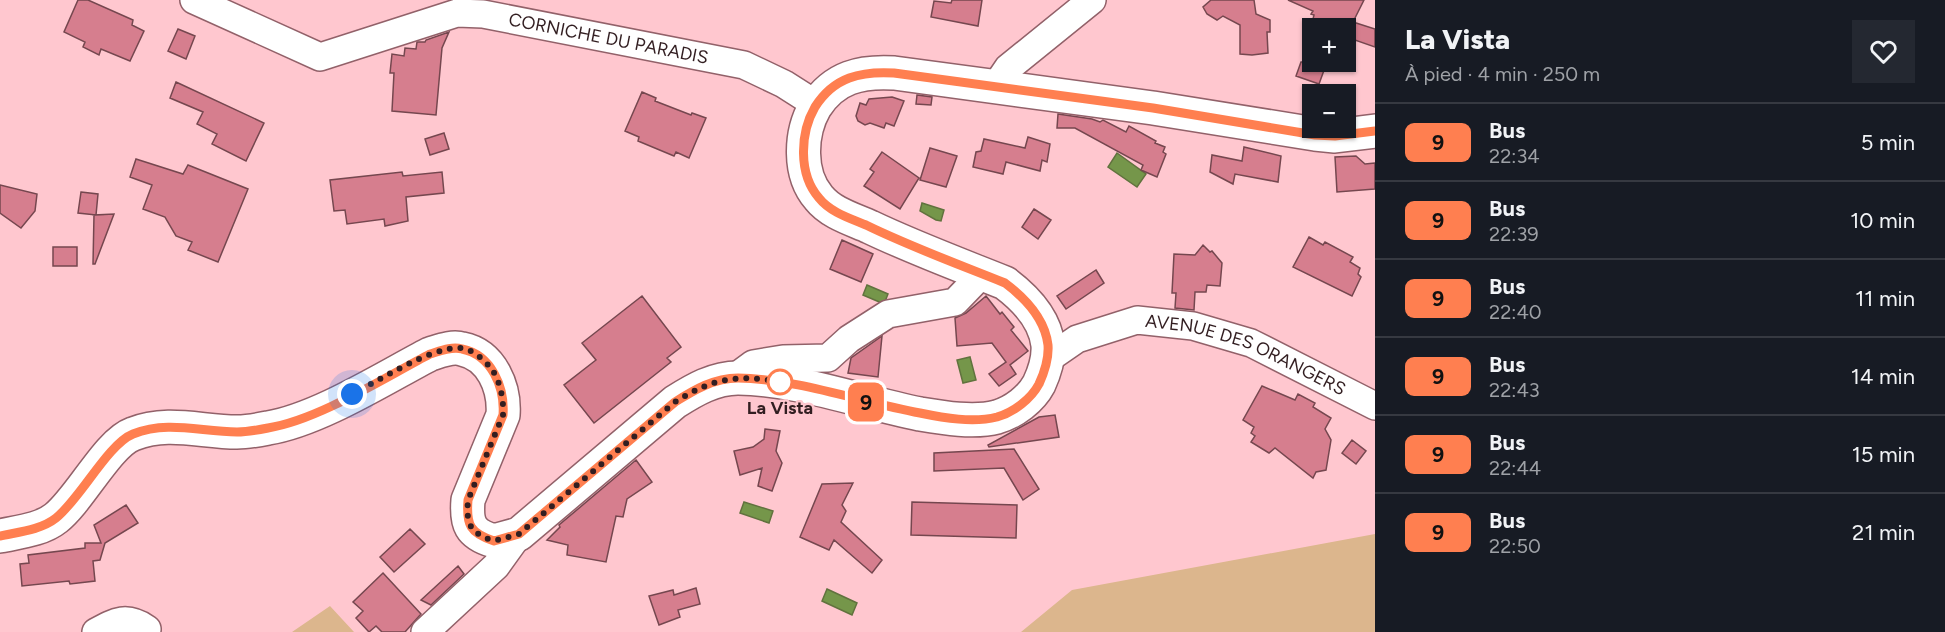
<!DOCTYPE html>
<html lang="fr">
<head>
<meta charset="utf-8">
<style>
	body { margin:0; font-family:Figtree,sans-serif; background:#242831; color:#f1f3f6; height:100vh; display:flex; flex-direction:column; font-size:22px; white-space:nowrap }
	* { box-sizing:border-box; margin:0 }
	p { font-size:20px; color:#9ea1a6 }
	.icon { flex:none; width:33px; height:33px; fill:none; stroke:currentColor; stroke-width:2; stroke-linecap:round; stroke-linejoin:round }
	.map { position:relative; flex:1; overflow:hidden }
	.sheet { display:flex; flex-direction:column; background:#171b24; width:570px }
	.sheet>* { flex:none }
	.badge { padding:0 12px; border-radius:9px; font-size:21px; line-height:39px }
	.fabs { position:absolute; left:1302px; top:18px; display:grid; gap:12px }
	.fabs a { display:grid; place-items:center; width:54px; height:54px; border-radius:0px; background:#171b24; box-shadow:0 2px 4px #0004; font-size:30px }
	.you { position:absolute; width:30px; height:30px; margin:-15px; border:4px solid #fff; border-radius:50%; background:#1a73e8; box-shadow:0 0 0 9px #1a73e833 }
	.map>.badge { position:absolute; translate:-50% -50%; box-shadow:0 0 0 3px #fff }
	.round { display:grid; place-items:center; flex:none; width:63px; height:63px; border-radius:0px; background:#242831 }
	.overview { display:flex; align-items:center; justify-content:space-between; height:102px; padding:0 30px }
	h1 { font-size:28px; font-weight:800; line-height:45px }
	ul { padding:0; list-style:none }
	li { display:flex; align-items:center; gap:18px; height:78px; padding:0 30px; border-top:2px solid #363941 }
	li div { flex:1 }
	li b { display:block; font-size:22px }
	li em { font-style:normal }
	li .badge { min-width:66px; font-weight:700; text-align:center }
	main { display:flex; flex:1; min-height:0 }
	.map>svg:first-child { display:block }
</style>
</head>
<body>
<main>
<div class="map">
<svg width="1375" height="632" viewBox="0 0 1375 632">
	<rect width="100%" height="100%" fill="#ffc7cf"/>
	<path fill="#dcb68d" d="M 1375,534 L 1375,632 L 1021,632 L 1072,590 Z
		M 330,606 L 354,632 L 292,632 Z"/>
	<path fill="#75964a" stroke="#61723e" stroke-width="1.5" d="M 1117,153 L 1146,174 L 1137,187 L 1108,167 Z
		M 922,203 L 944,210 L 941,221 L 936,220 L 920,211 Z
		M 867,285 L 888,294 L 884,304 L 863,295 Z
		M 970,357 L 976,380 L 963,383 L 957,360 Z
		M 744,502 L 773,511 L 769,523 L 740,513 Z
		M 827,589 L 857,603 L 852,615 L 822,601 Z"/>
	<path fill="#d67e8e" stroke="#75474f" stroke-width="1.5" d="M 78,0 L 88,0 L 133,20 L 132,25 L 144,31 L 130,61 L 101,49 L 99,55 L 83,47 L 85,42 L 64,32 Z
		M 952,0 L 982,0 L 978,26 L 931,17 L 934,1 L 951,3 Z
		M 1211,0 L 1254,0 L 1256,14 L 1270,20 L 1270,32 L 1267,32 L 1268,53 L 1252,55 L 1240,54 L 1240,25 L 1223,16 L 1217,20 L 1207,14 L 1203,7 Z
		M 1288,0 L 1364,0 L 1353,22 L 1375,29 L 1375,47 L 1349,38 L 1347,28 L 1333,28 L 1313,19 L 1314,15 L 1311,14 L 1313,11 Z
		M 178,29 L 195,36 L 186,59 L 168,51 Z
		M 449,32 L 442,48 L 436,115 L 392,111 L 394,73 L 390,73 L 392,54 L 404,56 L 405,48 L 416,49 L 417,42 L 425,42 L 426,40 Z
		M 1301,62 L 1327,62 L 1319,84 L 1296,76 Z
		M 176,82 L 264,123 L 246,161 L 212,144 L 217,134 L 197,124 L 203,112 L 170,98 Z
		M 642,92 L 656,98 L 655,101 L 691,115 L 692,113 L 706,118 L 689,158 L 676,152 L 674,156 L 638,141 L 639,137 L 625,131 Z
		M 917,95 L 932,97 L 931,105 L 916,104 Z
		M 892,97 L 904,101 L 894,126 L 886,123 L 884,128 L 870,123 L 865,125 L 858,121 L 856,116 L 860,103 L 866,105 L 869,99 Z
		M 1058,114 L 1092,119 L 1100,122 L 1103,120 L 1126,132 L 1129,126 L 1156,141 L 1155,143 L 1165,147 L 1163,152 L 1166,154 L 1157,177 L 1141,170 L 1143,165 L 1075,128 L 1057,128 Z
		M 444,133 L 449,149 L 430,155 L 425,139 Z
		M 1028,137 L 1050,144 L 1047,162 L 1042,160 L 1040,171 L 1006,162 L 1003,174 L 973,167 L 976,152 L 981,151 L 984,139 L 1025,148 Z
		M 1244,147 L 1281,156 L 1278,182 L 1235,174 L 1233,184 L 1210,172 L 1212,155 L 1242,161 Z
		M 930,148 L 957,156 L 946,187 L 920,180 Z
		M 882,152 L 919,178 L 900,209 L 864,186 L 874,172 L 870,169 Z
		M 1356,156 L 1365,164 L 1375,163 L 1375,189 L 1337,192 L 1335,157 Z
		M 136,159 L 183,174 L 188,165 L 248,189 L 218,262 L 188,250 L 192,242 L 176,236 L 165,217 L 143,209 L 152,185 L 130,177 Z
		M 402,172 L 403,176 L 442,172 L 444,193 L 406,197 L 408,221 L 385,226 L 384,219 L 347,224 L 345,210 L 334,211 L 330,180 Z
		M 0,185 L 37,194 L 35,211 L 21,228 L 0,213 Z
		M 81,192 L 98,194 L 96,215 L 78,213 Z
		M 1034,209 L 1051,220 L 1038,239 L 1022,227 Z
		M 114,214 L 95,264 L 93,264 L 94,215 Z
		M 1309,237 L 1323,245 L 1325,242 L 1353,257 L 1350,262 L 1360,268 L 1358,274 L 1361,277 L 1352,296 L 1293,267 Z
		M 842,240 L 873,254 L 861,282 L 830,269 Z
		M 1203,245 L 1210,252 L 1212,251 L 1222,263 L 1220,286 L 1207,285 L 1206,292 L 1195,292 L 1194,310 L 1175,308 L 1176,293 L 1172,293 L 1174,254 L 1195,255 Z
		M 53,247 L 77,247 L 77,266 L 53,266 Z
		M 1096,270 L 1104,283 L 1066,309 L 1057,296 Z
		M 642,296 L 681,347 L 667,358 L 671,362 L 594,423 L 564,385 L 596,360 L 582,343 Z
		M 986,296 L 1000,314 L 1002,312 L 1014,327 L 1011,330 L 1028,351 L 1010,365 L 1016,374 L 999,386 L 989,374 L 1006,362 L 992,343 L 957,346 L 955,318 L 966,313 Z
		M 882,336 L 878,377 L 848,373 L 851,358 Z
		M 1262,386 L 1295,400 L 1298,394 L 1315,403 L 1313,407 L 1331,418 L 1325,429 L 1331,440 L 1326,470 L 1316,472 L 1313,478 L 1275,448 L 1269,453 L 1251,442 L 1255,436 L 1251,433 L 1254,427 L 1243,420 Z
		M 1055,415 L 1059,437 L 989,447 L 988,445 L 1039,417 Z
		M 765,429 L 780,431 L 776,451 L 782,463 L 772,491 L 758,486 L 762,468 L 740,475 L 734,451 L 753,447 L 764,439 Z
		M 1352,440 L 1366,451 L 1356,464 L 1342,453 Z
		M 1014,449 L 1039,489 L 1023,500 L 1004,468 L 934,471 L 934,453 Z
		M 636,460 L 652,482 L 627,499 L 623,517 L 616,516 L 606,562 L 567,555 L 568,545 L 547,540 L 560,527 L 559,525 Z
		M 853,483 L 842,505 L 846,511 L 841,522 L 882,560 L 872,573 L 834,540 L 829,550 L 800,537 L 822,484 Z
		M 912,502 L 1017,505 L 1016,538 L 911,535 Z
		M 126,505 L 138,523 L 105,543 L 100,560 L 93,561 L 95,581 L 70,584 L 69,581 L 22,586 L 20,564 L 29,563 L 28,555 L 85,548 L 85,543 L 101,543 L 94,525 Z
		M 410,529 L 425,544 L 394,572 L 380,557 Z
		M 458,566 L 464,574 L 431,605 L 421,600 Z
		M 383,573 L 421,614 L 405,632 L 382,632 L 376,626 L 369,632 L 356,618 L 363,611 L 353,602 Z
		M 696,588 L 700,604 L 678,610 L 680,617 L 659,625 L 649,596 L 673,590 L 674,595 Z"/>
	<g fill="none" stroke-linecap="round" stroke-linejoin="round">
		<defs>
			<g id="minor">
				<path id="s1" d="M 194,0 L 320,57 L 457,13 L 483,14 L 744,65 L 784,84 L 817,105"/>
				<path d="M 995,87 L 1008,68 L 1092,0"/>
				<path id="s2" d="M 1048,359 L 1077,339 L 1137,320 L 1193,326 L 1251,343 L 1375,406"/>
				<path d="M 734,378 L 753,364 L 783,359 L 828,358 L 849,339 L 888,314 L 955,302 L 982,274"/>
				<path d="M 96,632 C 116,621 127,615 147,629"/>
				<path d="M 425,632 L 496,566 L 519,534"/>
			</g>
			<path id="major" d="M 0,536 C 18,532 41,530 56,518 C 80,499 108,443 133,434 C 168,420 201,432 237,432 C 247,432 258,430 268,428 C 318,420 384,378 430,354 C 440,351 452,346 462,349 C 492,355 505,388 503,415 L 468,500 C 466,524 470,534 494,541 L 519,534 L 675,402 C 694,390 714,378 738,378 C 800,379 860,402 920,414 C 944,418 974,423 997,417 C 1014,412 1031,399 1039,384 C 1045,371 1049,359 1048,345 C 1045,319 1025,298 1005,283 C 960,265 914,248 870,227 C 852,219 831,213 819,198 C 798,174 800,133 815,107 C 834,77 861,71 894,73 L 1153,108 L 1315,134 L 1335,136 L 1375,131"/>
		</defs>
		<use href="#minor" stroke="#926169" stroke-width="30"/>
		<use href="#major" stroke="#926169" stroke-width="36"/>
		<use href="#minor" stroke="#fff" stroke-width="27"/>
		<use href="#major" stroke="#fff" stroke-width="33"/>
	</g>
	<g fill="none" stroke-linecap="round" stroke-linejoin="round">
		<defs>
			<path id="line" d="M 0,536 C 18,532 41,530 56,518 C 80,499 108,444 133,434 C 168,420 201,432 237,432 C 247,432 258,430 268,428 C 318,420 384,378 430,354 C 440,351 452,346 462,349 C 492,355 505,388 503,415 L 468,500 C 466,525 470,533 494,541 L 519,534 L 675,402 C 694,390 714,378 738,378 C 800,379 860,402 920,413 C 944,418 973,423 997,417 C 1014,412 1031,399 1039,384 C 1045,371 1049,359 1048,345 C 1045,319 1025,298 1005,283 C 958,264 911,247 866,225 C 849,218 830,212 819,198 C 798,174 800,133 815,107 C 834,77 861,71 894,73 L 1153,108 L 1315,135 L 1335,136 L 1375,131"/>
		</defs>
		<use href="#line" stroke="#fff" stroke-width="14"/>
		<use href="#line" stroke="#ff7f50" stroke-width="9"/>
		<path stroke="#321e21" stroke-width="6" stroke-dasharray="0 10.8" d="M 352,394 C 378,381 431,347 459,348 C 471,348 482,358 490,367 C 500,379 504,400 503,415 L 468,500 C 466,525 470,533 494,541 L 519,534 L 675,402 C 713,378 737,374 780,382"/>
	</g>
	<circle fill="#fff" stroke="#ff7f50" stroke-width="3" cx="780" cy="382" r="12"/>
	<g text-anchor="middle" stroke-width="5" stroke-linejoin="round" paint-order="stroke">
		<g font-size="18" fill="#321e21" stroke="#ffc7cf">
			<text dy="6" stroke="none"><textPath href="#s1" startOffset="436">CORNICHE DU PARADIS</textPath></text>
			<text dy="6" stroke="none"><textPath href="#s2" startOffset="213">AVENUE DES ORANGERS</textPath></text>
		</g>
		<g font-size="18" font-weight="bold" fill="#321e21" stroke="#ffc7cf">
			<text x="780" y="414">La Vista</text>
		</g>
	</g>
</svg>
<div class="fabs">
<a>+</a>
<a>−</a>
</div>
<div class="you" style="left:352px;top:394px"></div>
<b class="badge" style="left:866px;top:402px;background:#ff7f50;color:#111">9</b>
</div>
<section class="sheet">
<div class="overview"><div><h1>La Vista</h1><p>À pied · 4 min · 250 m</p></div><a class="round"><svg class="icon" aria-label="heart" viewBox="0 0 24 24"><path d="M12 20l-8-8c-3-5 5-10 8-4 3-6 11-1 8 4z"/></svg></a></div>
<ul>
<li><span class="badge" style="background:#ff7f50;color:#111">9</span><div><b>Bus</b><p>22:34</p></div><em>5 min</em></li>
<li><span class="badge" style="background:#ff7f50;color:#111">9</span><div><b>Bus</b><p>22:39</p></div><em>10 min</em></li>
<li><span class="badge" style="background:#ff7f50;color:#111">9</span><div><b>Bus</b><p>22:40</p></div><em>11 min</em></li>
<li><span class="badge" style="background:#ff7f50;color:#111">9</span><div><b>Bus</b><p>22:43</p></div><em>14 min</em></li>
<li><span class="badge" style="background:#ff7f50;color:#111">9</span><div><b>Bus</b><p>22:44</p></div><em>15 min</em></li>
<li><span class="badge" style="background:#ff7f50;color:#111">9</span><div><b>Bus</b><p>22:50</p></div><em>21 min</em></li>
</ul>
</section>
</main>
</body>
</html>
